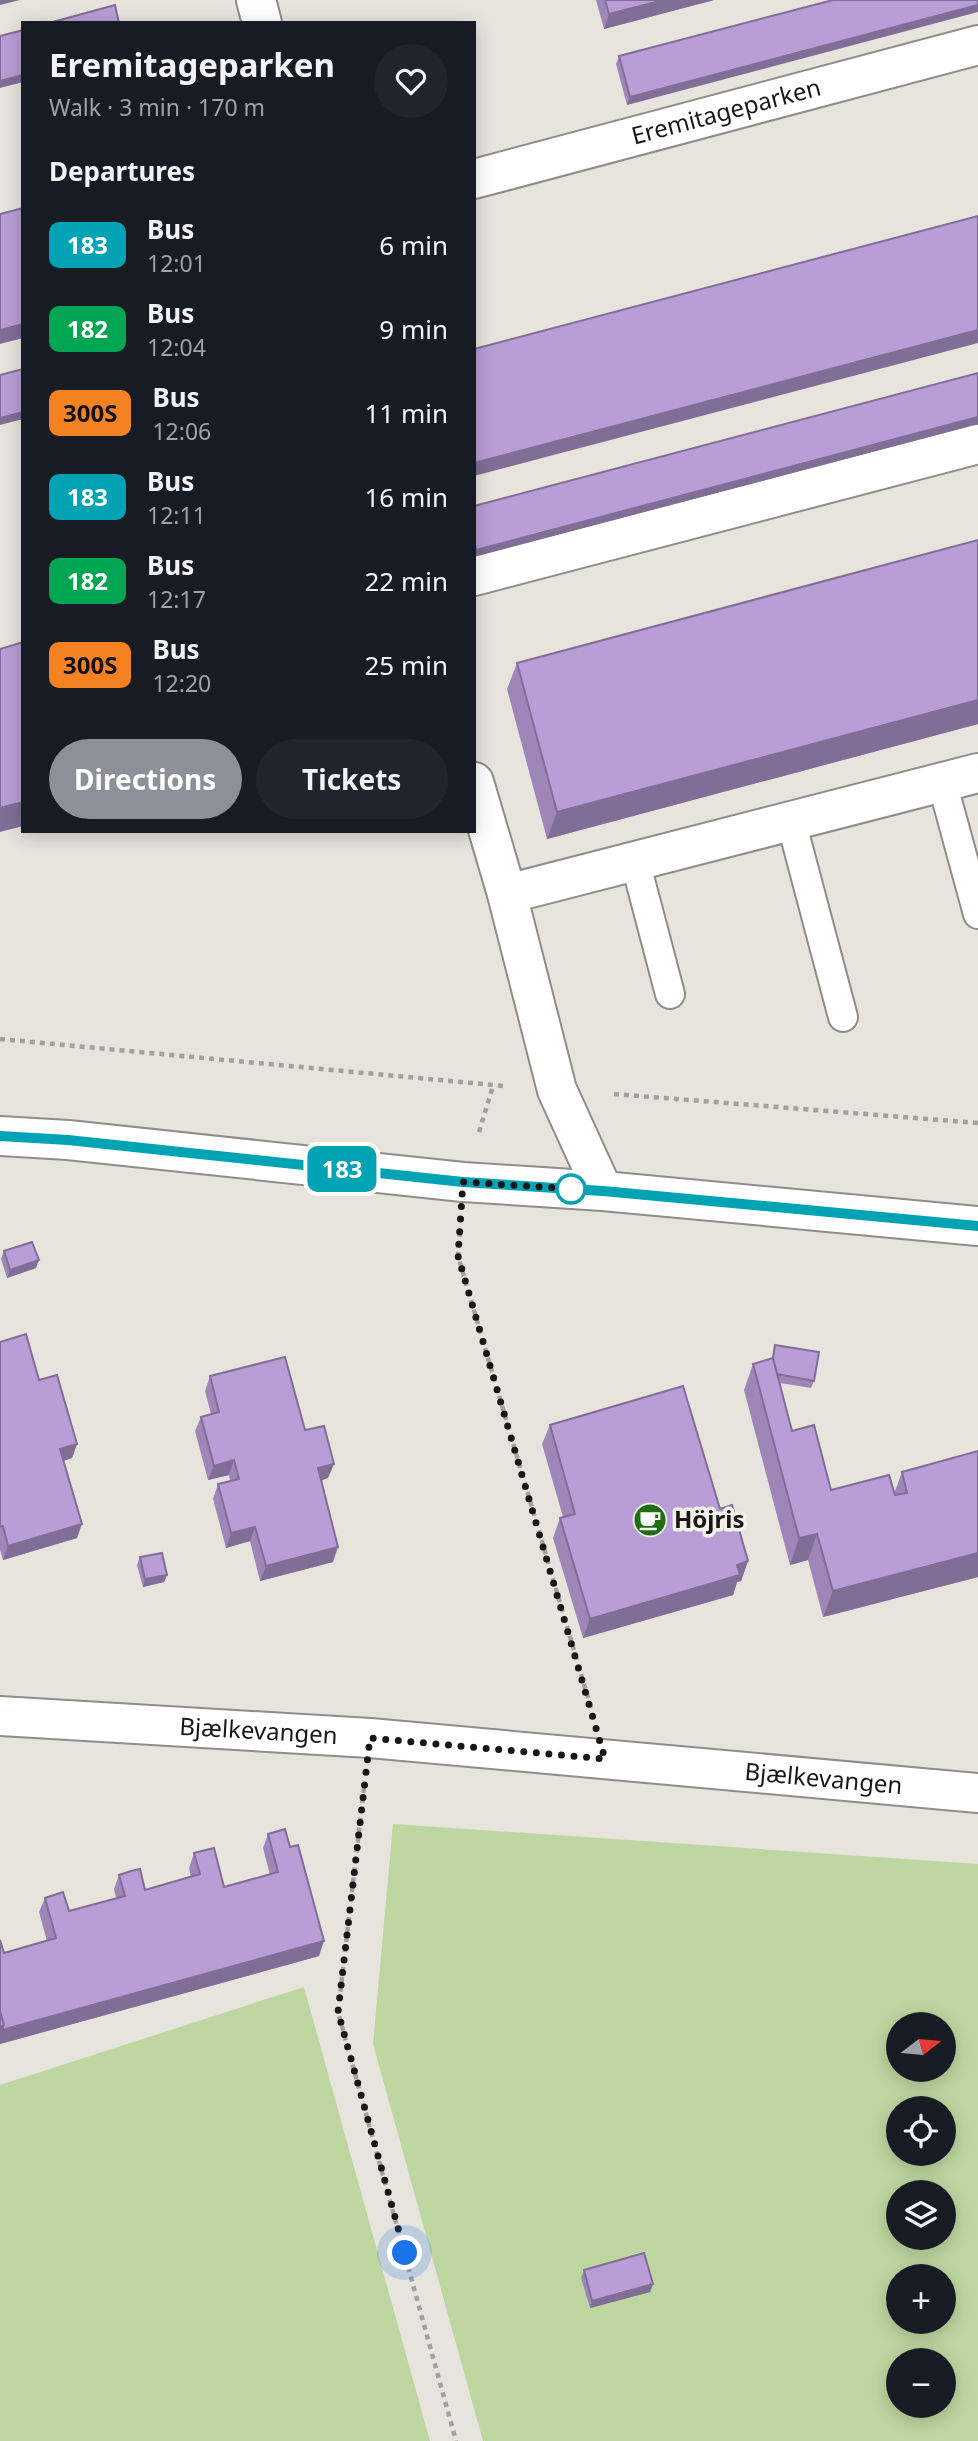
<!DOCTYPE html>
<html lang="en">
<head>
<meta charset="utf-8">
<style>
	body { margin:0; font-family:"Noto Sans",sans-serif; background:#20242c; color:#f1f3f6; height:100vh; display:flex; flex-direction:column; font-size:26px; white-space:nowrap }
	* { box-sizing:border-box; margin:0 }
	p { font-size:23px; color:#9ea1a6 }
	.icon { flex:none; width:38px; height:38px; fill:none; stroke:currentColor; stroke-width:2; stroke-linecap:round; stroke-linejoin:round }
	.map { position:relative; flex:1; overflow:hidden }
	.side { position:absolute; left:21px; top:21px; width:455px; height:812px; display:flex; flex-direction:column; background:#171b24; border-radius:0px; box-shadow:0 4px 18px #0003 }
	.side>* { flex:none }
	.badge { padding:0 14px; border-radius:10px; font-size:24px; line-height:46px }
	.needle { width:46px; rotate:74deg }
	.controls { position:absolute; left:886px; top:2012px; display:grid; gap:14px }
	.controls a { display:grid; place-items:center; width:70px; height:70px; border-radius:50%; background:#171b24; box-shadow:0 4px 18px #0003; font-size:35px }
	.you { position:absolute; width:35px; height:35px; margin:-18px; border:5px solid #fff; border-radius:50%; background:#1a73e8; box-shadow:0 0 0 10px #1a73e833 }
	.map>.badge { position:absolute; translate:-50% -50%; box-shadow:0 0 0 4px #fff }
	h2 { padding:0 28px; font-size:26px; line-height:63px }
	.round { display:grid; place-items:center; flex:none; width:74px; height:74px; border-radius:37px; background:#20242c }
	.headline { display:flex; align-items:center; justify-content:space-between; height:119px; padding:0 28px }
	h1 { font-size:33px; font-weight:700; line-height:52px }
	.cta { display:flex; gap:14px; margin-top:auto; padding:14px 28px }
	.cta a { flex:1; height:80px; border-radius:42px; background:#8c9099; color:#fff; font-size:28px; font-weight:700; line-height:80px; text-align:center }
	.cta a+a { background:#20242c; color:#f1f3f6 }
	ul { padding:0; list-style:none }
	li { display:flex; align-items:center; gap:21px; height:84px; padding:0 28px }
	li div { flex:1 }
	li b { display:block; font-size:26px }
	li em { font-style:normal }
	li .badge { min-width:77px; font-weight:700; text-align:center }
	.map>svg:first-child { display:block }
</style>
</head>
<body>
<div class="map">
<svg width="978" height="2441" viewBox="0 0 978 2441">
	<rect width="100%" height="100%" fill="#e6e4dd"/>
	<path fill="#bed7a1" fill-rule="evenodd" d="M 393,1824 L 978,1864 L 978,2441 L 483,2441 L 373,2044 ZM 898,2025 L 943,2025 L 943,2070 L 898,2070 ZM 898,2109 L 943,2109 L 943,2154 L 898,2154 ZM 898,2193 L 943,2193 L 943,2238 L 898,2238 ZM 898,2277 L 943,2277 L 943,2322 L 898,2322 ZM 898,2361 L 943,2361 L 943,2406 L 898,2406 Z
		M 304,1987 L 430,2441 L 0,2441 L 0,2085 Z"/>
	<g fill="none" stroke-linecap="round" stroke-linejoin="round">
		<defs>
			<path id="service" d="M 942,782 L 978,914
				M 791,821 L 843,1017
				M 635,861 L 670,994"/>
			<g id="minor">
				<path d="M 256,0 L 262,23"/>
				<path id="s1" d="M 474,179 L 978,45"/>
				<path d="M 474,576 L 978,444"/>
				<path d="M 474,782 L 507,894 L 557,1090 L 603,1191"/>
				<path d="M 507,894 L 978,773"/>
				<path d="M 0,1136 L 68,1140 L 463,1182 L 603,1191 L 978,1226"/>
				<path id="s2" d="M 0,1716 L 370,1738 L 978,1793"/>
			</g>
		</defs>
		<use href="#service" stroke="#908d87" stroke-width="32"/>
		<use href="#minor" stroke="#908d87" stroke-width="42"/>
		<path stroke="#a3a19c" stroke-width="4.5" stroke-dasharray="5 5" stroke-linecap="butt" d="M 0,1039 L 504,1086
			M 614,1094 L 978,1123
			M 479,1132 L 493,1086
			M 460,1232 L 458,1256 L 591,1708
			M 364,1788 L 338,2012 L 456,2441"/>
		<use href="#service" stroke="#fff" stroke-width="28"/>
		<use href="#minor" stroke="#fff" stroke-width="38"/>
	</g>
	<path fill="#9e87b8" d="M 596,0 L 714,0 L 604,29 Z
		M 833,0 L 627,105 L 616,64 L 619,56 Z
		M 978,540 L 978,724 L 547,839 L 507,689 L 517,663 Z
		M 4,1251 L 36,1268 L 7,1278 L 1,1259 Z
		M 0,1342 L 39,1380 L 77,1444 L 72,1458 L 63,1461 L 77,1538 L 3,1560 L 0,1550 Z
		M 775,1345 L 814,1381 L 811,1388 L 780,1383 L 792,1431 L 831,1490 L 894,1494 L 902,1472 L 978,1451 L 978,1577 L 823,1617 L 808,1560 L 790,1565 L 744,1390 L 753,1364 L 772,1358 Z
		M 210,1376 L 305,1430 L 328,1478 L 321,1481 L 333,1562 L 260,1581 L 250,1541 L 226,1548 L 213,1499 L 218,1484 L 230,1481 L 229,1475 L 208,1480 L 195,1431 L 201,1417 L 211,1414 L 205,1391 Z
		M 550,1425 L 720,1509 L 748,1561 L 741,1581 L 737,1582 L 733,1595 L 583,1638 L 553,1538 L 560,1518 L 563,1517 L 542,1444 Z
		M 140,1557 L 167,1575 L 164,1582 L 143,1587 L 137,1565 Z
		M 268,1834 L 319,1956 L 0,2044 L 0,1940 L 4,1953 L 47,1941 L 39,1912 L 45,1898 L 69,1911 L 116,1898 L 114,1889 L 119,1875 L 145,1890 L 191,1877 L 189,1868 L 194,1853 L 224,1887 L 270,1875 L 263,1848 Z
		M 584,2270 L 653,2284 L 650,2292 L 590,2308 L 581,2278 Z"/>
	<path fill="#816e96" d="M 0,0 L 20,0 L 0,5 Z
		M 664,0 L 714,0 L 604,29 L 609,14 Z
		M 978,5 L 978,12 L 627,105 L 630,97 Z
		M 23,75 L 23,82 L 0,88 L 0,81 Z
		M 23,324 L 23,338 L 0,344 L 0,330 Z
		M 978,330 L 978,343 L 474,476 L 474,463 Z
		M 23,412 L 23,419 L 0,425 L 0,418 Z
		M 978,417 L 978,424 L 474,557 L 476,550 Z
		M 978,700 L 978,724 L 547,839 L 557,812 Z
		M 23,802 L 23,826 L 0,832 L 0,808 Z
		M 39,1260 L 36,1268 L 7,1278 L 10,1270 Z
		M 77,1444 L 72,1458 L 54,1464 L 60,1449 Z
		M 234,1460 L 229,1475 L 208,1480 L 214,1466 Z
		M 334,1464 L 328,1478 L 312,1483 L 318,1468 Z
		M 82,1524 L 77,1538 L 3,1560 L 8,1546 Z
		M 255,1527 L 250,1541 L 226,1548 L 231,1533 Z
		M 817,1534 L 808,1560 L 790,1565 L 799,1538 Z
		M 338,1547 L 333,1562 L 260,1581 L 266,1566 Z
		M 978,1553 L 978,1577 L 823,1617 L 833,1591 Z
		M 748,1561 L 741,1581 L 737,1582 L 733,1595 L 583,1638 L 590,1619 Z
		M 167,1575 L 164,1582 L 143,1587 L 145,1579 Z
		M 324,1941 L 319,1956 L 0,2044 L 0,2037 L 2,2030 Z
		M 4,2025 L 0,2037 L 0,2027 Z
		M 653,2284 L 650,2292 L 590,2308 L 592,2301 Z"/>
	<path fill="#b89dd6" stroke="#816e96" stroke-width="2" d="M 605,0 L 664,0 L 609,14 Z
		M 833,0 L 978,0 L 978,5 L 630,97 L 619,56 Z
		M 115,5 L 119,23 L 49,23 Z
		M 23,30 L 23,75 L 0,81 L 0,36 Z
		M 23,208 L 23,324 L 0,330 L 0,214 Z
		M 978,216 L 978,330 L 474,463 L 474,349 Z
		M 23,369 L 23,412 L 0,418 L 0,375 Z
		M 978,373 L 978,417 L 476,550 L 474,541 L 474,506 Z
		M 978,540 L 978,700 L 557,812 L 517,663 Z
		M 23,642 L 23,802 L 0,808 L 0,649 Z
		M 32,1242 L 39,1260 L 10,1270 L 4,1251 Z
		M 26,1334 L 39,1380 L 57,1375 L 77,1444 L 60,1449 L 82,1524 L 8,1546 L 3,1526 L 0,1527 L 0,1342 Z
		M 775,1345 L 819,1352 L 814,1381 L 777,1374 L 773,1358 Z
		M 285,1357 L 305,1430 L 324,1426 L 334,1464 L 318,1468 L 338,1547 L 266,1566 L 255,1527 L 231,1533 L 218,1484 L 239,1479 L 234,1460 L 214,1466 L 201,1417 L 219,1412 L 210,1376 Z
		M 773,1358 L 792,1431 L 814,1425 L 831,1490 L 889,1475 L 895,1495 L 907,1493 L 902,1472 L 978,1451 L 978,1553 L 833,1591 L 817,1534 L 799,1538 L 753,1364 Z
		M 683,1386 L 720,1509 L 732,1505 L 748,1561 L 737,1565 L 740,1575 L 590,1619 L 560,1518 L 575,1514 L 550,1425 Z
		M 162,1553 L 167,1575 L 145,1579 L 140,1557 Z
		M 285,1829 L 290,1847 L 298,1845 L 324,1941 L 2,2030 L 4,2025 L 0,2011 L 0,1940 L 4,1953 L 56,1938 L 45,1898 L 63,1892 L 69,1911 L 125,1896 L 119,1875 L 131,1871 L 140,1869 L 145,1890 L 200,1874 L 194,1853 L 214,1848 L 224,1887 L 278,1872 L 268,1834 Z
		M 0,2011 L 4,2025 L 0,2027 Z
		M 644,2253 L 653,2284 L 592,2301 L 584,2270 Z"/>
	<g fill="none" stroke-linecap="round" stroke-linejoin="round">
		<defs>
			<path id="line" d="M 0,1136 L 68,1140 L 463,1182 L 603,1191 L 978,1226"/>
		</defs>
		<use href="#line" stroke="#fff" stroke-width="16"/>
		<use href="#line" stroke="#00a3b4" stroke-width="10"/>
		<path stroke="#181715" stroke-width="7" stroke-dasharray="0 12.6" d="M 405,2253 L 338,2012 L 370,1738 L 605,1759 L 458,1256 L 463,1182 L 575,1189 L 571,1189"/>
	</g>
	<defs>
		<symbol id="cafe-disc" viewBox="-11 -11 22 22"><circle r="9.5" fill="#1f6d11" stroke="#f4f1ea"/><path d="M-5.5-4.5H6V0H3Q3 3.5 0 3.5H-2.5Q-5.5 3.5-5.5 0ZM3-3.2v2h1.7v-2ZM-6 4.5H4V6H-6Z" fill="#fff"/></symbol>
	</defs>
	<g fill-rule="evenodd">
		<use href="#cafe-disc" x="631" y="1501" width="38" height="38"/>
	</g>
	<circle fill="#fff" stroke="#00a3b4" stroke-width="3.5" cx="571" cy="1189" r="14"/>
	<g text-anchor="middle" stroke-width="7" stroke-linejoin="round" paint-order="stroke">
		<g font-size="24" fill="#181715" stroke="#f4f1ea">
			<text dy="8" stroke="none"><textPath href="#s1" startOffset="261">Eremitageparken</textPath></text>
			<text dy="8" stroke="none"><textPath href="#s2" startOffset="259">Bjælkevangen</textPath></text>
			<text dy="8" stroke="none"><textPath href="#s2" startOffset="826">Bjælkevangen</textPath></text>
		</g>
		<g font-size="24" font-weight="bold" fill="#181715" stroke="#f4f1ea" text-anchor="start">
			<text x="674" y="1528">Höjris</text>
		</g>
	</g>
</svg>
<div class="controls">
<a><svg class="needle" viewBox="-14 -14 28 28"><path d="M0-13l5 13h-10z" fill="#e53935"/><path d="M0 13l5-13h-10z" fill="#9ea1a6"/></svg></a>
<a><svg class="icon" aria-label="locate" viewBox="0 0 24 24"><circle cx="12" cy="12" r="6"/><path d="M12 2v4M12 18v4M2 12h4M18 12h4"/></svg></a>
<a><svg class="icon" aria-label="layers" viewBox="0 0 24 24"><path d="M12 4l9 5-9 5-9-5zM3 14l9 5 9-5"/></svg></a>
<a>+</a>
<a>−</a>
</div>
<div class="you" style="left:405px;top:2253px"></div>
<b class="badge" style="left:342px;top:1169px;background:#00a3b4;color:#fff">183</b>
<section class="side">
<div class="headline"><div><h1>Eremitageparken</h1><p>Walk · 3 min · 170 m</p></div><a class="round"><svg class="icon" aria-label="heart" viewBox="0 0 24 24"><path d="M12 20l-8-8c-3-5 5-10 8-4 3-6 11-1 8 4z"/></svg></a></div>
<h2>Departures</h2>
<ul>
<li><span class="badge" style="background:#00a3b4;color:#fff">183</span><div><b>Bus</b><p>12:01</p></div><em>6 min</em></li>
<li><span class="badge" style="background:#00a651;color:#fff">182</span><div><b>Bus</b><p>12:04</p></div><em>9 min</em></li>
<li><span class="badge" style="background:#f58220;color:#111">300S</span><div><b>Bus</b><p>12:06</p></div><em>11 min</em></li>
<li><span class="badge" style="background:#00a3b4;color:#fff">183</span><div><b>Bus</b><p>12:11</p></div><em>16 min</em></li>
<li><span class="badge" style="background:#00a651;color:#fff">182</span><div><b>Bus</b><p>12:17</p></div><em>22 min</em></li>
<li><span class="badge" style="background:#f58220;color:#111">300S</span><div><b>Bus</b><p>12:20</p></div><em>25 min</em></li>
</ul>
<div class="cta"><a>Directions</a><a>Tickets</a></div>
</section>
</div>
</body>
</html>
